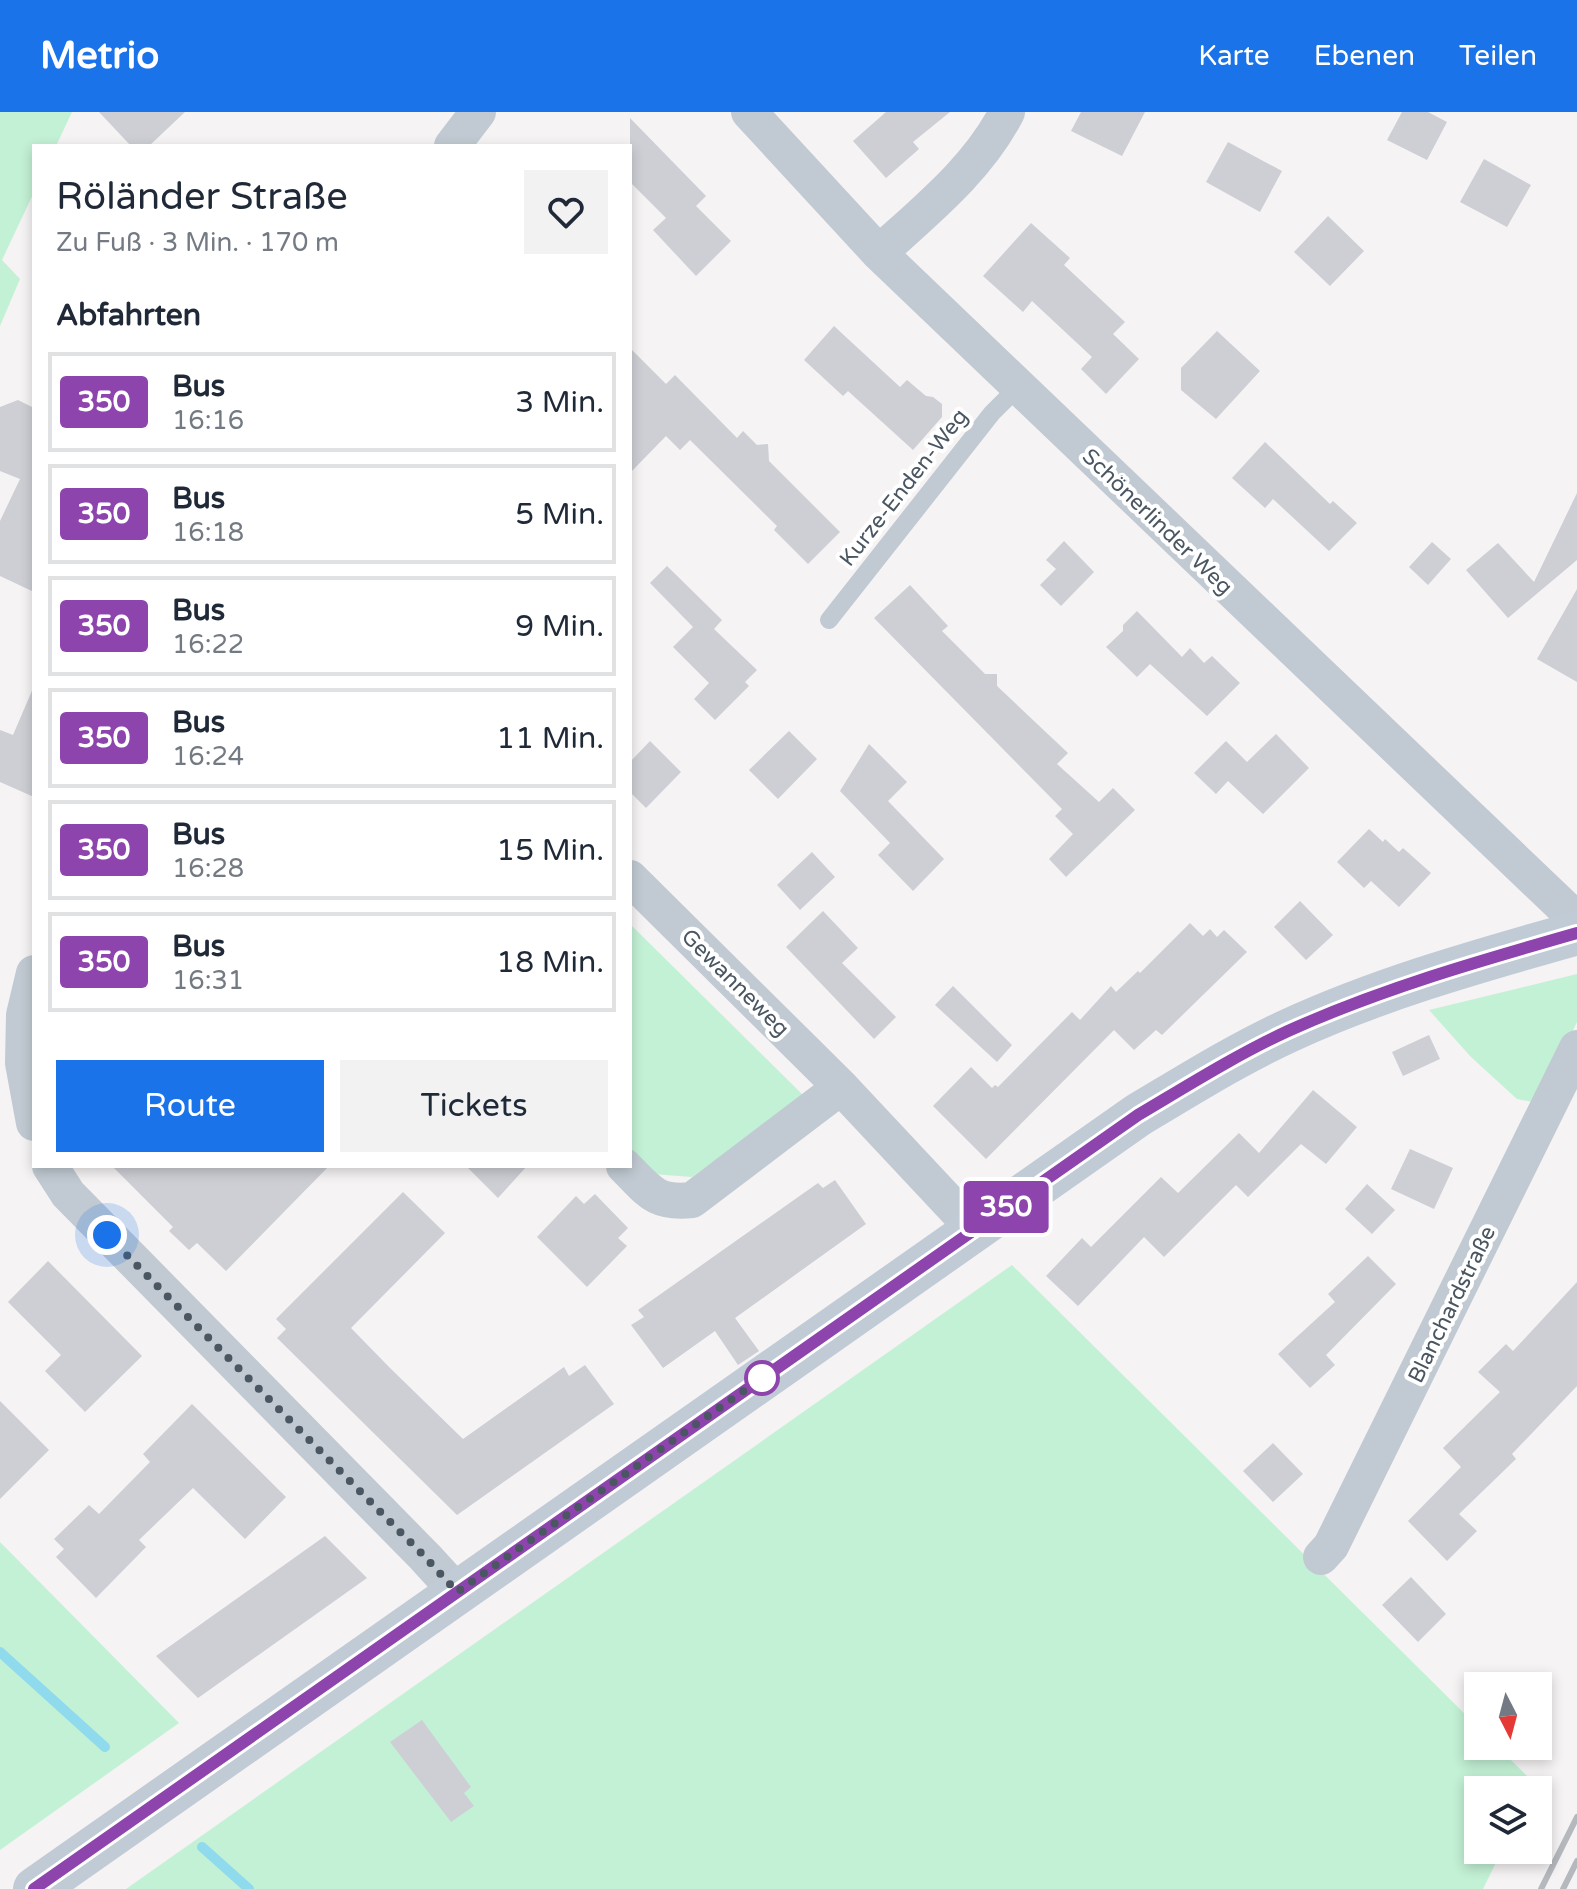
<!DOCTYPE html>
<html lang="de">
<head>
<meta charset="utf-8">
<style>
	body { margin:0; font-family:"Varela Round",sans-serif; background:#f2f2f3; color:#1f2937; height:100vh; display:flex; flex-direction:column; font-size:30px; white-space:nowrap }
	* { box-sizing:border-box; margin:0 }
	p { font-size:26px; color:#747a83 }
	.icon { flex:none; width:44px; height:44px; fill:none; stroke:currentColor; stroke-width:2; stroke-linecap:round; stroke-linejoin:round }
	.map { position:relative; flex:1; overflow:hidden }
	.drawer { position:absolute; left:32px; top:32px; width:600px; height:1024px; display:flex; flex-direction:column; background:#fff; border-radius:0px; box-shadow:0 4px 12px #0003 }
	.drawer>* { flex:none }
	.badge { padding:0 16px; border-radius:6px; font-size:28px; line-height:52px }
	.needle { width:52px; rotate:174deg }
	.tools { position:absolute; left:1464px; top:1560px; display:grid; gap:16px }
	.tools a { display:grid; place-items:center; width:88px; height:88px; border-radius:0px; background:#fff; box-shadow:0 4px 12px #0003; font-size:40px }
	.you { position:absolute; width:40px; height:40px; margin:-20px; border:6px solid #fff; border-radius:50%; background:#1a73e8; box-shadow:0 0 0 12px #1a73e833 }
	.map>.badge { position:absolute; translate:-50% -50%; box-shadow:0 0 0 4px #fff }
	h2 { padding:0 24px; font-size:30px; line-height:72px }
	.round { display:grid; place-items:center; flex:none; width:84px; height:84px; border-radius:0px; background:#f2f2f3 }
	.headline { display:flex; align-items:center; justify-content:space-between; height:136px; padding:0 24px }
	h1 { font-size:38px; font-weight:600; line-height:60px }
	.primary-button { display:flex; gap:16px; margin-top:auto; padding:16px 24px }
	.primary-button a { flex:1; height:92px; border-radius:0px; background:#1a73e8; color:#fff; font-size:32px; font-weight:600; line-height:92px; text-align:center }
	.primary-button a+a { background:#f2f2f3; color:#1f2937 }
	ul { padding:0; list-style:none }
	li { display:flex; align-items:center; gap:24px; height:100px; margin:0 16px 12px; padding:0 8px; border:4px solid #e0e1e3; border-radius:0px }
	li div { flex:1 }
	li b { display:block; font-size:30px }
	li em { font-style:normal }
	li .badge { min-width:88px; font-weight:700; text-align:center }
	header { display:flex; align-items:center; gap:48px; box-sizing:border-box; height:112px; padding:0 40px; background:#1a73e8; color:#fff }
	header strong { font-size:38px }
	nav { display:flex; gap:44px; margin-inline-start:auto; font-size:28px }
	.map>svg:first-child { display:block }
</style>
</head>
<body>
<header>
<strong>Metrio</strong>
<nav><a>Karte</a><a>Ebenen</a><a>Teilen</a></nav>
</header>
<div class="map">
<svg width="1577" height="1777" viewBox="0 0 1577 1777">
	<rect width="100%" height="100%" fill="#f5f3f3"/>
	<path fill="#c3f1d5" d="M 0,0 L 72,0 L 56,34 L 34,34 L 34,80 L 2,148 L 20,167 L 0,214 Z
		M 630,812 L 805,985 L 692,1065 L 653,1062 L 630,1038 Z
		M 1577,862 L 1577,910 L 1538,991 L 1517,987 L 1471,945 L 1429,898 Z
		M 1012,1153 L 1478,1615 L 1478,1634 L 1497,1634 L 1535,1672 L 1532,1678 L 1478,1678 L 1478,1738 L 1502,1738 L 1483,1777 L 126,1777 Z
		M 0,1430 L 179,1611 L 0,1738 Z"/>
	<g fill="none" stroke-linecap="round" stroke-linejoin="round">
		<path stroke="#90daee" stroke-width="10" d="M 0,1540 L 105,1635
			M 202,1735 L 249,1777"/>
	</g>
	<path fill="#cdcfd5" d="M 99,0 L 185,0 L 149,34 L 131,34 Z
		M 886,0 L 950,0 L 913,30 L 919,37 L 886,66 L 853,29 Z
		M 1081,0 L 1145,0 L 1122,44 L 1071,19 Z
		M 1402,0 L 1428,0 L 1447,10 L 1427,48 L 1387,28 Z
		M 630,6 L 706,84 L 696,94 L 731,129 L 696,164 L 653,118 L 666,106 L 630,70 Z
		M 1228,30 L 1282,59 L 1260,100 L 1206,70 Z
		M 1484,47 L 1531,73 L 1507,115 L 1460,90 Z
		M 1328,104 L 1364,139 L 1330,174 L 1294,140 Z
		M 1031,111 L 1070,146 L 1064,153 L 1125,210 L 1113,222 L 1139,247 L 1106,282 L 1081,257 L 1092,245 L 1032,189 L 1023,200 L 983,164 Z
		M 834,214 L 900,275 L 907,268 L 926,284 L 933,285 L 942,292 L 942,305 L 913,338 L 848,279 L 843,284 L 804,248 Z
		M 1217,219 L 1260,259 L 1216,307 L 1181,278 L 1181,256 Z
		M 630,236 L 666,272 L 675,263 L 737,326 L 743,319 L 757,333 L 768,332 L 769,349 L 840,420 L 808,452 L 774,418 L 777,414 L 690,328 L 680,338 L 666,324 L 630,361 Z
		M 18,288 L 34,296 L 34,480 L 0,464 L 0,409 L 20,367 L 0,359 L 0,295 Z
		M 1265,330 L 1330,392 L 1333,389 L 1357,411 L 1329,439 L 1273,387 L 1265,396 L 1232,366 Z
		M 1577,381 L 1577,448 L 1508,506 L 1466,458 L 1498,431 L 1534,470 Z
		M 1064,429 L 1094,460 L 1061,494 L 1040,473 L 1056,457 L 1046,448 Z
		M 1432,430 L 1451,447 L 1428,473 L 1409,455 Z
		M 667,454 L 722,508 L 714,517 L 757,558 L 745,570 L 749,574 L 715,608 L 694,587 L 709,571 L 673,535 L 693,515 L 650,471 Z
		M 910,473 L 948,514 L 942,519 L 985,562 L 997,562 L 997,574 L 1068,641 L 1057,652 L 1099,690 L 1113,676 L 1135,698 L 1066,765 L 1049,747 L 1073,722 L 1055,704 L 1062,697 L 874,506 Z
		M 1577,477 L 1577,570 L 1537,547 Z
		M 1137,499 L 1182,545 L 1190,536 L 1204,551 L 1212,544 L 1240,571 L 1207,604 L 1150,552 L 1137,565 L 1106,535 L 1123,519 L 1123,513 Z
		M 34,574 L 34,685 L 0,670 L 0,618 L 13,623 Z
		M 789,619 L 817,647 L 778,687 L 749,658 Z
		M 1276,622 L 1309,656 L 1263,702 L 1228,669 L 1216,682 L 1194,661 L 1226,629 L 1247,650 Z
		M 650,629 L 681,660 L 646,696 L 630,680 L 630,650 Z
		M 869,632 L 907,670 L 888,689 L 944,747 L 913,779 L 878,743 L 890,731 L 840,679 Z
		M 1369,717 L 1383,730 L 1385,727 L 1399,740 L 1403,736 L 1431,761 L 1399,795 L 1371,769 L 1364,776 L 1337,750 Z
		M 812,740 L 835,765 L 800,798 L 777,773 Z
		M 1300,789 L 1333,823 L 1306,848 L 1274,815 Z
		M 823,799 L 858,836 L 842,851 L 896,905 L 874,927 L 786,835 Z
		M 1190,811 L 1203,824 L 1210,817 L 1217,825 L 1224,818 L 1247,840 L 1162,923 L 1156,918 L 1134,938 L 1114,918 L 986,1047 L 933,994 L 971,955 L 992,976 L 995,973 L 998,975 L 1072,900 L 1080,908 L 1111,874 L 1116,880 L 1138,859 L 1140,861 Z
		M 953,874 L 1012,933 L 997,950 L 935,893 Z
		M 1429,923 L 1440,947 L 1403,964 L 1392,940 Z
		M 1313,978 L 1357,1015 L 1326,1052 L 1301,1032 L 1248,1085 L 1236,1073 L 1164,1145 L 1144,1125 L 1078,1194 L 1046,1164 L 1082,1126 L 1091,1135 L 1161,1065 L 1178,1081 L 1239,1021 L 1259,1041 Z
		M 1410,1037 L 1453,1056 L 1434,1097 L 1391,1077 Z
		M 112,1054 L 329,1054 L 226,1159 L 197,1131 L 189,1138 L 169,1119 L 173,1115 Z
		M 466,1054 L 527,1054 L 498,1086 Z
		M 835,1068 L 866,1112 L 735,1206 L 759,1239 L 738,1253 L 715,1219 L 663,1256 L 631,1213 L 644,1205 L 638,1198 L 818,1071 L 823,1076 Z
		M 1367,1072 L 1395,1098 L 1372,1122 L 1345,1097 Z
		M 403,1080 L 445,1121 L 351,1216 L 390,1256 L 463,1327 L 564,1255 L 569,1264 L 585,1253 L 614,1292 L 457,1403 L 277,1226 L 286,1217 L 276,1207 Z
		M 595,1082 L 628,1116 L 618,1126 L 627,1134 L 587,1175 L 537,1125 L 576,1084 L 584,1092 Z
		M 1368,1144 L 1396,1172 L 1326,1243 L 1335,1253 L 1310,1276 L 1278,1242 L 1335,1190 L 1328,1182 Z
		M 48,1149 L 142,1244 L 85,1300 L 45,1259 L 61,1243 L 8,1190 Z
		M 1577,1170 L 1577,1274 L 1512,1342 L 1516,1347 L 1459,1402 L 1477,1419 L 1447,1449 L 1408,1409 L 1461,1355 L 1443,1336 L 1500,1280 L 1478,1260 L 1506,1232 L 1513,1239 Z
		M 0,1289 L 49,1338 L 0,1387 Z
		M 192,1292 L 286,1385 L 245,1427 L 193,1376 L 139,1428 L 146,1435 L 96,1486 L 56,1445 L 64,1437 L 54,1427 L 89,1393 L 99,1402 L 150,1350 L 143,1342 Z
		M 1273,1331 L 1303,1362 L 1273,1390 L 1243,1359 Z
		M 325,1424 L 367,1466 L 198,1586 L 156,1544 Z
		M 1411,1465 L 1446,1502 L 1418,1530 L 1382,1493 Z
		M 422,1608 L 471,1675 L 464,1681 L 474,1694 L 451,1710 L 390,1630 Z"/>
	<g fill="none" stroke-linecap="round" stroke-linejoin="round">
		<path stroke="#c1cad2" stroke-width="18" d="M 829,508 L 992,301 L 1018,275"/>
		<path stroke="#c1cad2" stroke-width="36" d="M 749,0 L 879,141 L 1577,808
			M 452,34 L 478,0
			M 879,141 C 925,99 978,57 1007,0
			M 630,766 L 841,975 L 974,1117
			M 34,861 L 24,903 L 23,951 L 34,1011
			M 50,1054 L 68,1082 L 425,1445 L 457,1480
			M 624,1054 C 649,1079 655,1092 692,1088 L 841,975
			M 1321,1445 L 1331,1434 L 1577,936"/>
		<path stroke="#c1cbd6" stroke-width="44" d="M 35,1777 L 1138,1003 C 1187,974 1236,943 1288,919 C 1381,876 1479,849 1577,821"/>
		<path stroke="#b5b8bd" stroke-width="6" d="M 1541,1777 L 1577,1705
			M 1563,1777 L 1577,1749"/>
	</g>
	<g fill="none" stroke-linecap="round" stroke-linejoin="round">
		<defs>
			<path id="line" d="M 34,1777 L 1138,1003 C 1187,974 1236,943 1288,919 C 1381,877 1479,849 1577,821"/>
		</defs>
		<use href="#line" stroke="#fff" stroke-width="18"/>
		<use href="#line" stroke="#8e44ad" stroke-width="12"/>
		<path stroke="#4a5661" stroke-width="8" stroke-dasharray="0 14.4" d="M 107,1123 L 425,1445 L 457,1480 L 762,1266"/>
	</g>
	<circle fill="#fff" stroke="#8e44ad" stroke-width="4" cx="762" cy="1266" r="16"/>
	<g text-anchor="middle" stroke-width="8" stroke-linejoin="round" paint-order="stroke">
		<g font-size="22" fill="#4a5661" stroke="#fff">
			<text transform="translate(903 375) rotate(-52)" y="8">Kurze-Enden-Weg</text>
			<text transform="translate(1158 409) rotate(44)" y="8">Schönerlinder Weg</text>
			<text transform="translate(736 870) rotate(45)" y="8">Gewanneweg</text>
			<text transform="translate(1451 1192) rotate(-64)" y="8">Blanchardstraße</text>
		</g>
	</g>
</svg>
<div class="tools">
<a><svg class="needle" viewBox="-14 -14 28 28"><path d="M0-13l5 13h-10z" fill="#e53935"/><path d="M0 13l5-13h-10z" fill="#747a83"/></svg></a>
<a><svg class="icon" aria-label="layers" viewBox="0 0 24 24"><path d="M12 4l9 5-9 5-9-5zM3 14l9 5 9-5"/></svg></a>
</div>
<div class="you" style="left:107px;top:1123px"></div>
<b class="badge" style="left:1006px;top:1095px;background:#8e44ad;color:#fff">350</b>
<section class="drawer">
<div class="headline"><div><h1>Röländer Straße</h1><p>Zu Fuß · 3 Min. · 170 m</p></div><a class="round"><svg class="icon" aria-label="heart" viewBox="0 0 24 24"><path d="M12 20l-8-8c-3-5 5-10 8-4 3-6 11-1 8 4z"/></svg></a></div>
<h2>Abfahrten</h2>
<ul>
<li><span class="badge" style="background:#8e44ad;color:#fff">350</span><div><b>Bus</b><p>16:16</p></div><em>3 Min.</em></li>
<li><span class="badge" style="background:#8e44ad;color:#fff">350</span><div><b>Bus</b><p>16:18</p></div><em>5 Min.</em></li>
<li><span class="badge" style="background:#8e44ad;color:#fff">350</span><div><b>Bus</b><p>16:22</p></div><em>9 Min.</em></li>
<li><span class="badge" style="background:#8e44ad;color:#fff">350</span><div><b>Bus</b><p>16:24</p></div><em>11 Min.</em></li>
<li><span class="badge" style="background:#8e44ad;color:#fff">350</span><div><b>Bus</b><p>16:28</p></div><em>15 Min.</em></li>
<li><span class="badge" style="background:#8e44ad;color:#fff">350</span><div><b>Bus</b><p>16:31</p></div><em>18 Min.</em></li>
</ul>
<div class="primary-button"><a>Route</a><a>Tickets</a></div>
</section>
</div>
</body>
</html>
